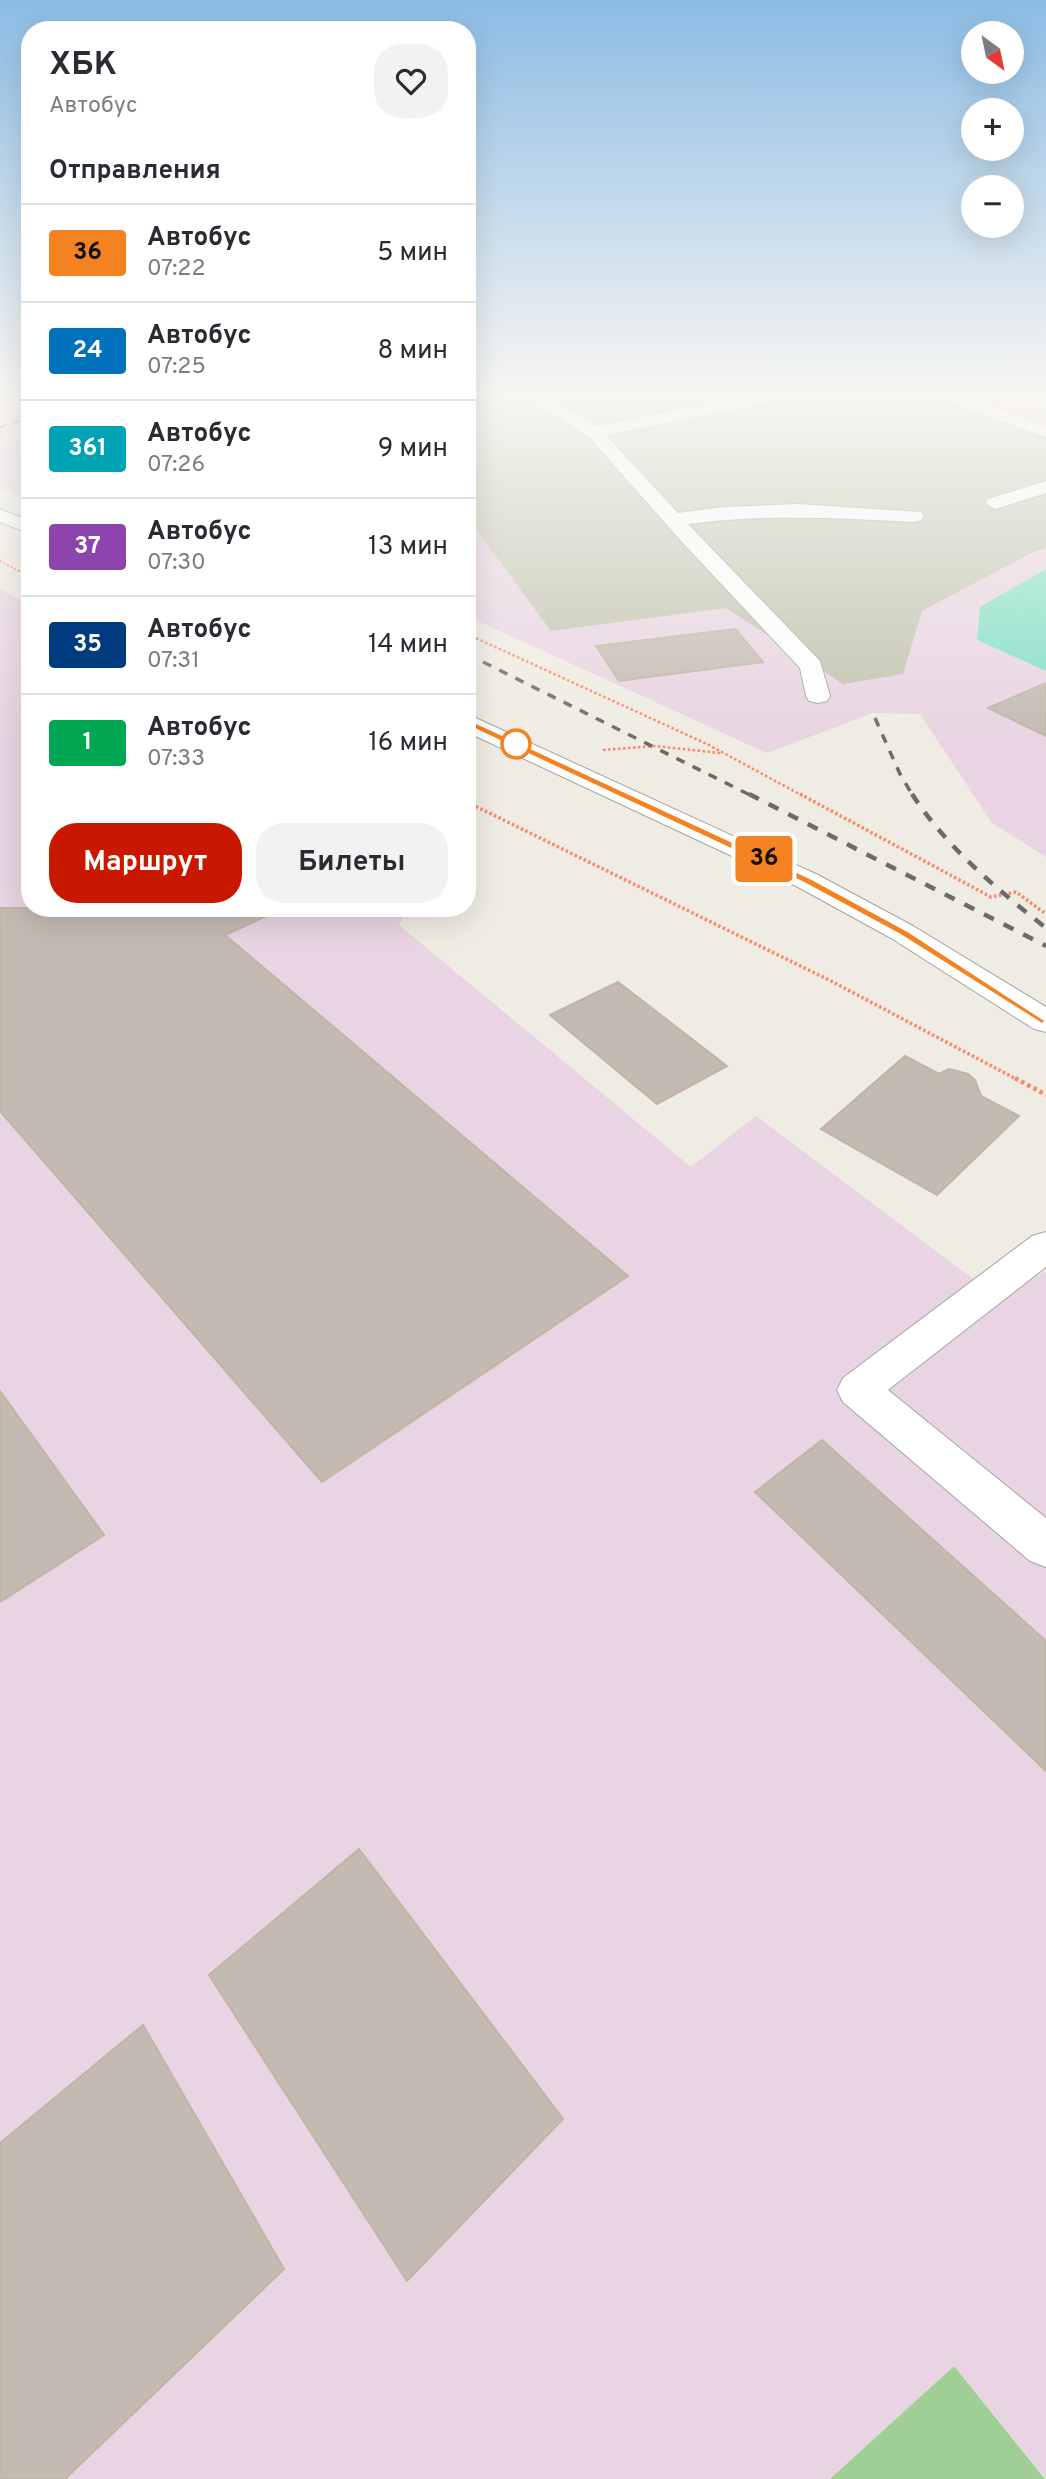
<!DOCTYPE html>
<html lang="ru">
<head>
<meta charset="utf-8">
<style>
	body { margin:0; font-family:Overpass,sans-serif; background:#f2f2f3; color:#2b2b33; height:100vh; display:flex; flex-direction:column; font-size:26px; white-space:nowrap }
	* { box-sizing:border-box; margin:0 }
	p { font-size:23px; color:#7c7c81 }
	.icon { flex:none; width:38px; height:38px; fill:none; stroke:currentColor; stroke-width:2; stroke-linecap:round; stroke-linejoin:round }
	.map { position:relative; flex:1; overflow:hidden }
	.details { position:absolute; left:21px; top:21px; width:455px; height:896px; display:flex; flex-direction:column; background:#fff; border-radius:28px; box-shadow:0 7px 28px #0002 }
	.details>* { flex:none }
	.badge { padding:0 14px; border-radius:5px; font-size:24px; line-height:46px }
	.needle { width:46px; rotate:147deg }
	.buttons { position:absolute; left:961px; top:21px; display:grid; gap:14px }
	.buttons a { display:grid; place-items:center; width:63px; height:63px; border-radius:50%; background:#fff; box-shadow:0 7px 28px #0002; font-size:35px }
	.map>.badge { position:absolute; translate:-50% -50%; box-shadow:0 0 0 4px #fff }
	h2 { padding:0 28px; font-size:26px; line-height:63px }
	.round { display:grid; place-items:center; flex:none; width:74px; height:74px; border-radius:28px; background:#f2f2f3 }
	.head { display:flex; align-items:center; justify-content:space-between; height:119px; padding:0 28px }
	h1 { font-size:33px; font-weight:700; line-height:52px }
	.primary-button { display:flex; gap:14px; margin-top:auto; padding:14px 28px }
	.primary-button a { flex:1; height:80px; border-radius:28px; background:#ca1800; color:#fff; font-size:28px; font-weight:700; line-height:80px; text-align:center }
	.primary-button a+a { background:#f2f2f3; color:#2b2b33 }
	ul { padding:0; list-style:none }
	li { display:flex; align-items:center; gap:21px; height:98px; padding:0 28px; border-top:2px solid #e1e1e2 }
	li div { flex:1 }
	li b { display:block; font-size:26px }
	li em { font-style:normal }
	li .badge { min-width:77px; font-weight:700; text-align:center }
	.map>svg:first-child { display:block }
</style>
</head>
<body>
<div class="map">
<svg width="1046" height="2479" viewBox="0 0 1046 2479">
	<rect width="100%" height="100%" fill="#efece3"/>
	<path fill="#e8d4e2" d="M 0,394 L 30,394 L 30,500 L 0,489 Z
		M 467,394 L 1046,394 L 1046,569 L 980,607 L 977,640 L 1046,671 L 1046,857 L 992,823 L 920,714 L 873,713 L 767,753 L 467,616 Z
		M 0,588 L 30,606 L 30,908 L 409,908 L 399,925 L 691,1167 L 756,1116 L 993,1294 L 1046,1272 L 1046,2479 L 954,2366 L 830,2479 L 0,2479 Z"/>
	<path fill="#c1c3ae" d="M 467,394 L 967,394 L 1046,425 L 1046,548 L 1033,552 L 922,611 L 903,674 L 843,684 L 726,608 L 551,631 L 467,517 Z"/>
	<path fill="#a0cf96" d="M 954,2366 L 1045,2479 L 830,2479 Z"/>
	<path fill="#7fe0c6" d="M 1046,569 L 1046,671 L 977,640 L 980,607 Z"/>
	<path fill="#e5e5e5" d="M 991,394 L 1046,394 L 1046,416 Z"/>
	<path fill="#c3bbb2" stroke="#c1b4a5" stroke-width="2" d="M 735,629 L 763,662 L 619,681 L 596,646 Z
		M 1046,683 L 1046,736 L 988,708 Z
		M 0,908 L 284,908 L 225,935 L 628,1276 L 322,1482 L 0,1111 Z
		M 618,982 L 727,1066 L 657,1104 L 550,1015 Z
		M 905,1056 L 939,1074 L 949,1069 L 968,1074 L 975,1080 L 981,1096 L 1019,1116 L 937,1195 L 821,1129 Z
		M 0,1391 L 104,1535 L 0,1602 Z
		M 822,1440 L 1046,1641 L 1046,1771 L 755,1492 Z
		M 359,1849 L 563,2119 L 407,2281 L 209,1975 Z
		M 143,2025 L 284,2269 L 65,2479 L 0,2479 L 0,2143 Z"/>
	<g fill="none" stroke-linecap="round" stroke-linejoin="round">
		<defs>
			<path id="minor" d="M 520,394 L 541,394 L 597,426 L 759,394 L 793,394 L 785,399 L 606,435 L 678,513 L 724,507 L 798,504 L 921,512 L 924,516 L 921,520 L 914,522 C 838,518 763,514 688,524 L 820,661 L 830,696 L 827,701 L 818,703 L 809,701 L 806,696 L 800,668 L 683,543 L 588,436 Z
				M 936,394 L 960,394 L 1046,426 L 1046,437 L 938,398 Z
				M 1046,481 L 1046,493 L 995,509 L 985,503 L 988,499 Z
				M 0,509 L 30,521 L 30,534 L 0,522 Z
				M 467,714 L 818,875 L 913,926 L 1046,1007 L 1046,1032 L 1034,1029 L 891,938 L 798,887 L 467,732 Z
				M 1046,1232 L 1046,1267 L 888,1390 L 1046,1518 L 1046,1567 L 1030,1561 L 843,1402 L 837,1390 L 843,1378 L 1032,1236 Z"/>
		</defs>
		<use href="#minor" stroke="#a4a4a4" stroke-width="2"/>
		<path stroke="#fc8766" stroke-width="2" stroke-dasharray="2 2" stroke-linecap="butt" d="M 0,436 L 30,427
			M 0,561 L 21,572"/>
		<path stroke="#fc8766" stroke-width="2.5" stroke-dasharray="2.5 2.5" stroke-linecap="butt" d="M 18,570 L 30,576
			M 467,634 L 707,744 L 803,796
			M 603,750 L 655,746 L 720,753"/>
		<path stroke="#fc8766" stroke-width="3.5" stroke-dasharray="2.5 2.5" stroke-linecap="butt" d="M 800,794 L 991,897 L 1016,892 L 1046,914
			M 467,802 L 831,981 L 1018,1080"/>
		<path stroke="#fc8766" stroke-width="4.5" stroke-dasharray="3.5 3.5" stroke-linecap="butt" d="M 1015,1078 L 1046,1095"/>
		<use href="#minor" fill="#fff" fill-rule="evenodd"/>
		<path stroke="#6b6b6b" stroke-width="2.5" stroke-dasharray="7 7" stroke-linecap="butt" d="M 0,427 L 30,417"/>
		<path stroke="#6b6b6b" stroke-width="3.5" stroke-dasharray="9 9" stroke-linecap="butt" d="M 467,654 L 752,796
			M 875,718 L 900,774 L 913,796"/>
		<path stroke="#6b6b6b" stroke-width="4.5" stroke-dasharray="11 11" stroke-linecap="butt" d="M 749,794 L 1046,946
			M 912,794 C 947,848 997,889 1046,928"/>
	</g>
	<linearGradient id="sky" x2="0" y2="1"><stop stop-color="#8cbce4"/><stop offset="0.53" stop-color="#f8f6f2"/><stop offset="1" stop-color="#f8f6f2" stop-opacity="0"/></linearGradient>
	<rect width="1046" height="741" fill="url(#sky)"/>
	<path fill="#f58220" stroke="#fff" stroke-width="2" d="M 464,720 L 470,720 L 812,879 L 906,930 L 1046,1021 L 1042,1024 L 899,934 L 804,883 L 464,724 Z"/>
	<circle fill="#fff" stroke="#f58220" stroke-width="3.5" cx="516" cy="744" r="14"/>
</svg>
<div class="buttons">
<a><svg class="needle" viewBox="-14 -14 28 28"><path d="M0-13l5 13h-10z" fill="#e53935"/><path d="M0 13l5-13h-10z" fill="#7c7c81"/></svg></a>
<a>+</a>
<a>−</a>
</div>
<b class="badge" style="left:764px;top:859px;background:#f58220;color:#111">36</b>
<section class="details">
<div class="head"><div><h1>ХБК</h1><p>Автобус</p></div><a class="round"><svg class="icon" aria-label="heart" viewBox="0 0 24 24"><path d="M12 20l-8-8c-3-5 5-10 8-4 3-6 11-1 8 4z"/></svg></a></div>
<h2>Отправления</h2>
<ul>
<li><span class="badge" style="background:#f58220;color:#111">36</span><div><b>Автобус</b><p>07:22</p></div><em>5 мин</em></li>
<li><span class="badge" style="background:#0072bc;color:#fff">24</span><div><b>Автобус</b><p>07:25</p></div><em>8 мин</em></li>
<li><span class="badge" style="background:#00a3b4;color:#fff">361</span><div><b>Автобус</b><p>07:26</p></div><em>9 мин</em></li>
<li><span class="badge" style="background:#8e44ad;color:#fff">37</span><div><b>Автобус</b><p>07:30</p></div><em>13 мин</em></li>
<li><span class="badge" style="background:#003b80;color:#fff">35</span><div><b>Автобус</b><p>07:31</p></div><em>14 мин</em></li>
<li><span class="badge" style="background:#00a651;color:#fff">1</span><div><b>Автобус</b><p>07:33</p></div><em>16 мин</em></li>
</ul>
<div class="primary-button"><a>Маршрут</a><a>Билеты</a></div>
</section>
</div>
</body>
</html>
